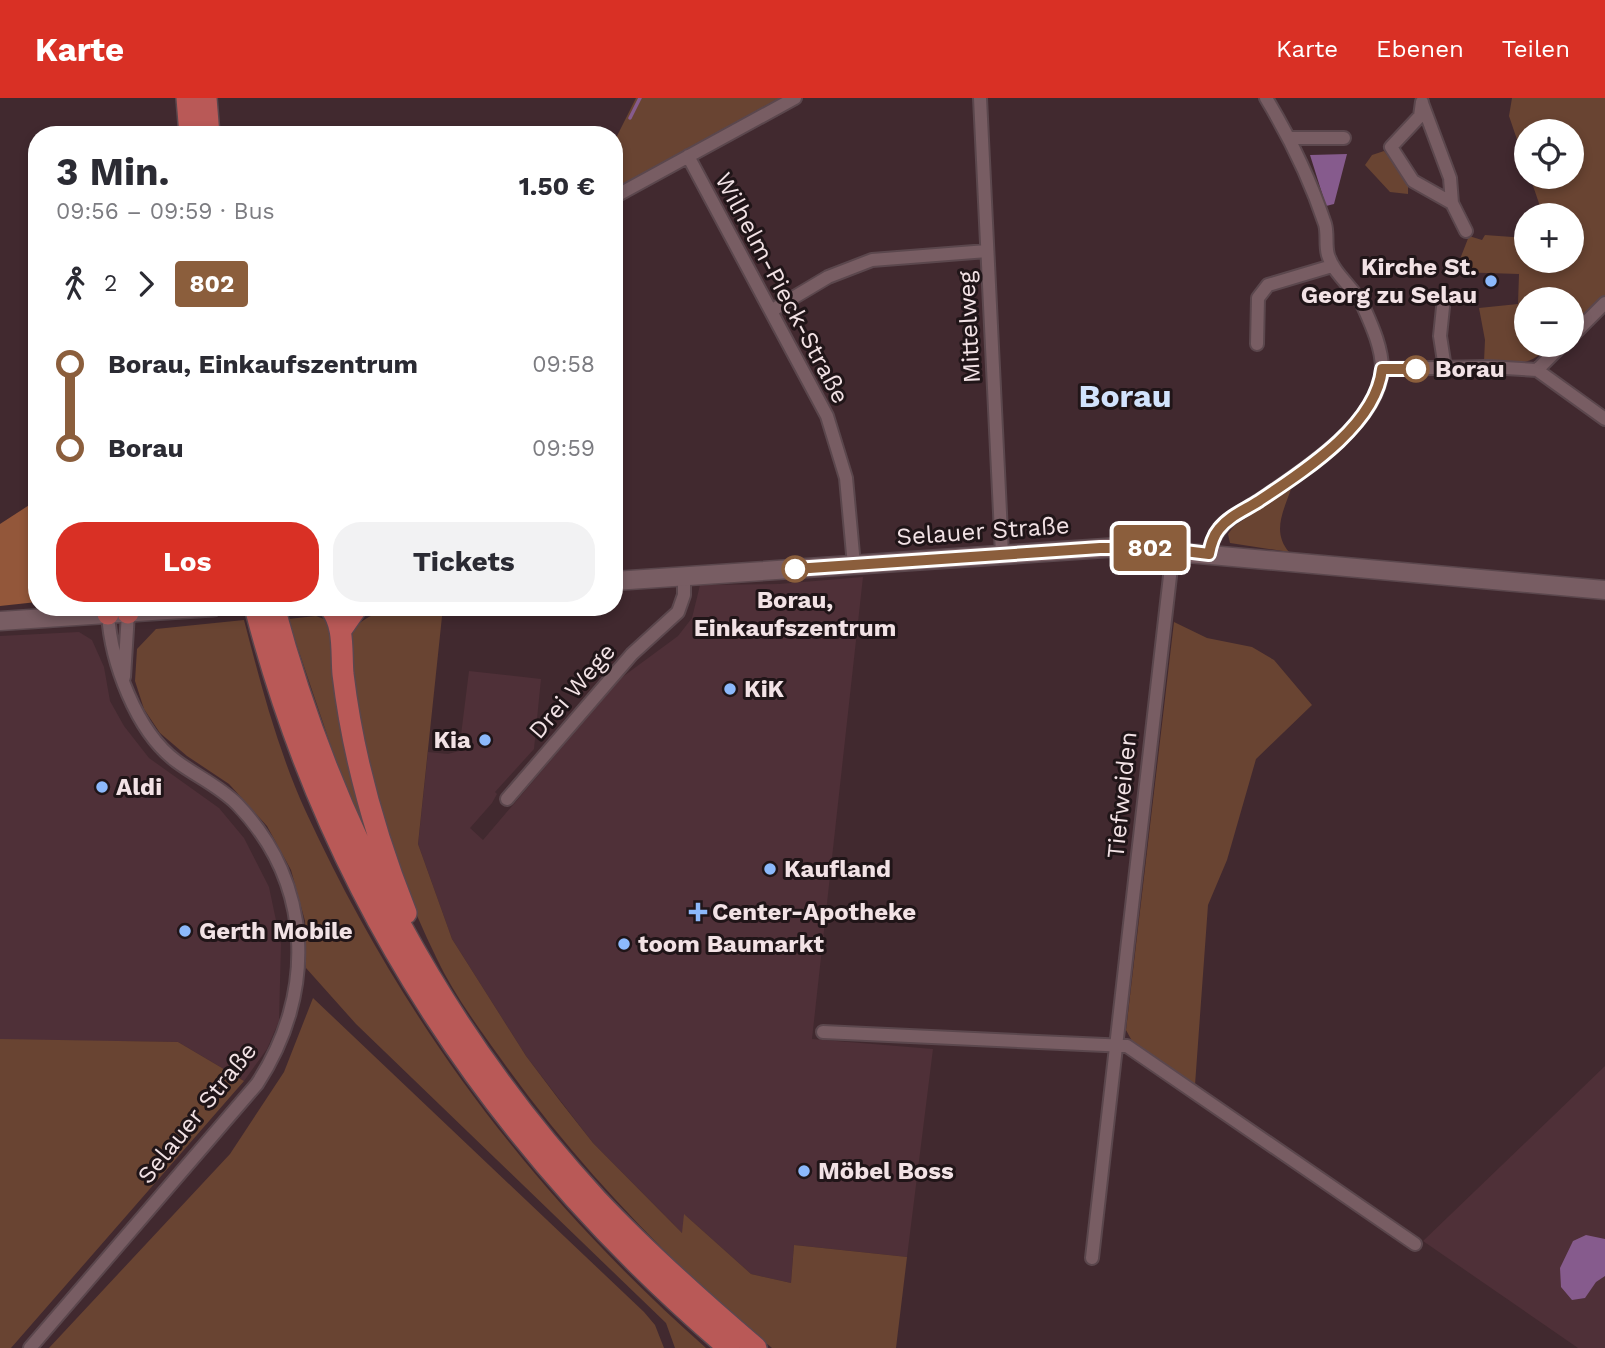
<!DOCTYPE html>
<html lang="de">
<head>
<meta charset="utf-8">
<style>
	body { margin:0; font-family:"Work Sans",sans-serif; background:#f2f2f3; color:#2b2b33; height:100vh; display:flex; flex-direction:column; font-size:26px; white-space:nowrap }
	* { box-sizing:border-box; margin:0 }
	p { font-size:23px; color:#7c7c81 }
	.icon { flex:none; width:38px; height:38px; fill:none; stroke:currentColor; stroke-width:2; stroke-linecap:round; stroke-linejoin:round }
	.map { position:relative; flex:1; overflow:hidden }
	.sheet { position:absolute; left:28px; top:28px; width:595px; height:490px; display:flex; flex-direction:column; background:#fff; border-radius:28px; box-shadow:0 4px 10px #0003 }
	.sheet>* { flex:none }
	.badge { padding:0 14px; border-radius:5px; font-size:24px; line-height:46px }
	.controls { position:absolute; left:1514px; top:21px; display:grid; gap:14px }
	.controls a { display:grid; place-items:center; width:70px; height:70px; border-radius:50%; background:#fff; box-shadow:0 4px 10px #0003; font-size:35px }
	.map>.badge { position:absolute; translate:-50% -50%; box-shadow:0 0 0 4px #fff }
	.legs { display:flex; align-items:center; gap:10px; height:77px; padding:0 28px; font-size:23px }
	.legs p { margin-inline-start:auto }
	.head { display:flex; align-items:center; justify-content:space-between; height:119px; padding:0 28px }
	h1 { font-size:38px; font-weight:700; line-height:52px }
	.button { display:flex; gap:14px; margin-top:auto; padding:14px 28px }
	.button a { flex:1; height:80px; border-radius:28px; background:#d93025; color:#fff; font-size:28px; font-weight:700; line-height:80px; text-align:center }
	.button a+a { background:#f2f2f3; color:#2b2b33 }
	ul { padding:0 28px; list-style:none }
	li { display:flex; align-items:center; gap:24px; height:84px; font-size:26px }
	li i { display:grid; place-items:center; width:10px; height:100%; margin:0 9px; background:currentColor }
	li i::after { content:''; width:18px; height:18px; margin:-9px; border:5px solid; border-radius:50%; background:#fff }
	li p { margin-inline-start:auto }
	li:first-child i { background:linear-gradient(#0000 50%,currentColor 0) }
	li:last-child i { background:linear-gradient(currentColor 50%,#0000 0) }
	header { display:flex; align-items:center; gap:42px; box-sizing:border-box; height:98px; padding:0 35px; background:#d93025; color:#fff }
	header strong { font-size:33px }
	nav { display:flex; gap:38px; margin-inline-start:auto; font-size:24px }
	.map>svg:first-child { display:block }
</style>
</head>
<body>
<header>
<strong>Karte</strong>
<nav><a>Karte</a><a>Ebenen</a><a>Teilen</a></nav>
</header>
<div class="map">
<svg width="1605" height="1250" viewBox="0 0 1605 1250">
	<rect width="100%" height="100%" fill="#41292f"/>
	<path fill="#4f3038" d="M 863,479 L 812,941 L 933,951 L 907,1159 L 794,1147 L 791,1185 L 751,1176 L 685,1117 L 683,1136 L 593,1045 L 526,958 L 452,841 L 418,746 L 428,654 L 448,656 L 459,653 L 469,573 L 541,581 L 534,651 L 495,694 L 497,696 L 492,705 L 470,730 L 483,742 L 621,580 L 678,538 L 692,520 L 700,487 L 779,486 Z
		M 79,534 L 92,542 L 104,569 L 110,603 L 124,628 L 149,660 L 219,710 L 244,740 L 269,789 L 281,846 L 279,923 L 267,951 L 244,983 L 178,944 L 0,942 L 0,538 Z
		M 1605,968 L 1605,1250 L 1578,1250 L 1423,1143 Z"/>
	<path fill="#694432" d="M 636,0 L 780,0 L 614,91 L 614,44 Z
		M 1512,0 L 1605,0 L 1605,198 L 1572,229 L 1572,201 L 1526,201 L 1526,247 L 1552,247 C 1525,271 1518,265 1484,263 L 1485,242 L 1479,210 L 1518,206 L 1519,176 L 1455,174 L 1469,138 L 1482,142 L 1485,137 L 1526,140 L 1526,163 L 1572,163 L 1572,117 L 1543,117 L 1530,79 L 1572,79 L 1572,33 L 1526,33 L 1526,68 L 1509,18 Z
		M 1384,53 L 1408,83 L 1408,96 L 1390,94 L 1365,67 L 1372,57 Z
		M 1291,391 C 1283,414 1272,434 1289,454 L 1230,445 L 1228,436 L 1234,428 Z
		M 407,509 L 443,509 L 418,746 L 452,841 L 526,958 L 560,1003 L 593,1045 L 682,1135 L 684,1116 L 751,1176 L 791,1185 L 794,1147 L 907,1159 L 896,1250 L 772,1250 C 670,1165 578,1069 501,961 C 478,929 453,895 436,859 C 411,808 389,750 374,696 C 366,669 364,640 359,612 C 348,552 332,518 407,509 Z
		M 316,518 L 329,523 L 375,757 L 342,681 L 288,521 Z
		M 244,522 C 261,587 278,653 306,714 C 403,924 533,1097 706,1250 L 675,1250 L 666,1225 L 356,926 L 306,870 L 305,823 L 291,772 L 267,728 L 229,686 L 187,658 L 160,635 L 144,611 L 135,583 L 137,551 L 156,531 Z
		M 1174,524 L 1207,540 L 1252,549 L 1274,562 L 1312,607 L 1256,661 L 1227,762 L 1208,807 L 1195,987 L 1132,943 L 1126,932 Z
		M 313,900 L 644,1214 L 655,1227 L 664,1250 L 49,1250 L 230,1056 L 284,974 Z
		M 0,941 L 178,944 L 244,983 L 11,1250 L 0,1250 Z"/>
	<path fill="#93573a" d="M 37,402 L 37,504 L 0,508 L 0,426 Z"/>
	<path fill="#865b8d" d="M 1347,56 L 1334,106 L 1326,108 L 1310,57 Z
		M 1586,1137 L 1605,1141 L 1605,1178 L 1596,1184 L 1585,1200 L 1572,1202 L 1561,1189 L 1560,1170 L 1573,1143 Z"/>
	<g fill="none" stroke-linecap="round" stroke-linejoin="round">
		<path stroke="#865b8d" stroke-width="3.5" d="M 630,20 L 640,0"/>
		<defs>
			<path id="minor" d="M 980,0 L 1002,456
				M 1422,4 L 1420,18 L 1391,49 L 1413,83 L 1452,105
				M 1422,5 L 1450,80 L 1452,105 L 1466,133
				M 1290,40 L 1344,40
				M 688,58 L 827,318 L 846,380 L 854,467
				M 614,99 L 795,0
				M 1443,209 L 1440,238 L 1445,270
				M 771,213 L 828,179 L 872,162 L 987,153
				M 1572,238 L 1605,205
				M 1257,246 L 1258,200 L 1268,187 L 1332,168
				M 1382,271 L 1488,269 L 1537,272 L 1605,321
				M 1537,272 L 1562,247
				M 1209,456 C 1214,423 1243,414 1267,397 C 1305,371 1380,323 1382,271 C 1382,250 1372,228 1364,210 C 1355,190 1334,177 1328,157 C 1325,147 1328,136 1325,126 C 1310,81 1290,40 1266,0
				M 124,579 L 128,515
				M 507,701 L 632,556 L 678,514 L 684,497 L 684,478
				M 823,934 L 1127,948 L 1415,1146
				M 1092,1160 C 1120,924 1144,688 1173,452
				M 30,1250 L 257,986 C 316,896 314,786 237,706 C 219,688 196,678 176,663 C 136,633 111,564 108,516"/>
			<path id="secondary" d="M 614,483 L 1120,449 L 1605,492
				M 0,523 L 213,509"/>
			<path id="trunk" d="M 187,0 L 190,37
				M 206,0 L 209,37
				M 108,509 L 108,516
				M 127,509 L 128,515
				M 255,509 C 331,805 498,1053 729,1250
				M 274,509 C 333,730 442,934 597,1102 C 647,1155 701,1203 756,1250
				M 330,509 C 345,528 341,554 343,576 C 353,660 375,737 406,815
				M 341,532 L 357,509"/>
		</defs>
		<use href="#minor" stroke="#5b474d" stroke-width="16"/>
		<use href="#secondary" stroke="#5b474d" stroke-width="21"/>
		<use href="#trunk" stroke="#5b474d" stroke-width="24"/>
		<use href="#minor" stroke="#785d63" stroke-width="12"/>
		<use href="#secondary" stroke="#785d63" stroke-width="18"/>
		<use href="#trunk" stroke="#b95957" stroke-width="21"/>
	</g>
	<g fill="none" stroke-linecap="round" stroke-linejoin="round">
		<defs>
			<path id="line-1" d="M 795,471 L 1100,450 L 1160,450 L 1209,456 C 1211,446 1213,438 1219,431 C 1229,418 1245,412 1259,403 C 1302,374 1376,328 1382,271 L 1416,271"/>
		</defs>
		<use href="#line-1" stroke="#fff" stroke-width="16"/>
		<use href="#line-1" stroke="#8b5e3c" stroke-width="10"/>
	</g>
	<g fill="#8cb9fc" stroke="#201518" stroke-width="2.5">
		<circle cx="1491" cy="183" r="7"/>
		<circle cx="730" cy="591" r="7"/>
		<circle cx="485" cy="642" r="7"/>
		<circle cx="102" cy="689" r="7"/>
		<circle cx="770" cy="771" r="7"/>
		<path d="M694.5 803.5h7v7h7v7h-7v7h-7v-7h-7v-7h7z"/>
		<circle cx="185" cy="833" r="7"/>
		<circle cx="624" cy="846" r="7"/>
		<circle cx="804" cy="1073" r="7"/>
	</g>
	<g fill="#fff" stroke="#8b5e3c" stroke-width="3.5">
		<circle cx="1416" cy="271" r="12"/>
		<circle cx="795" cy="471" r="12"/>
	</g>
	<g text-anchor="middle" stroke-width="6" stroke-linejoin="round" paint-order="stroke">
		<g font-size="24" font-weight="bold" fill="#f2e2e5" stroke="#201518" text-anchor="start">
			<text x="1477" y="177" text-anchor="end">Kirche St.<tspan x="1477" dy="28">Georg zu Selau</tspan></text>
			<text x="744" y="599">KiK</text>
			<text x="471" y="650" text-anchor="end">Kia</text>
			<text x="116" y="697">Aldi</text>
			<text x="784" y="779">Kaufland</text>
			<text x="712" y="822">Center-Apotheke</text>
			<text x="199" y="841">Gerth Mobile</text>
			<text x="638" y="854">toom Baumarkt</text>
			<text x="818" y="1081">Möbel Boss</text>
		</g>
		<g font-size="24" fill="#f2e2e5" stroke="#201518">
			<text transform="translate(782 190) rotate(62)" y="8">Wilhelm-Pieck-Straße</text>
			<text transform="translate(969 229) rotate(-93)" y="8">Mittelweg</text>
			<text transform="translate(983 433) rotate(-4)" y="8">Selauer Straße</text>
			<text transform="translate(572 593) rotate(-49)" y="8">Drei Wege</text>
			<text transform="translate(1122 697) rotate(-84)" y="8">Tiefweiden</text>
			<text transform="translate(197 1015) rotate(-51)" y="8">Selauer Straße</text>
		</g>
		<g font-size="24" font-weight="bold" fill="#f2e2e5" stroke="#201518" text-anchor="start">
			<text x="1435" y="279">Borau</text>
			<text x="795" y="510" text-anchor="middle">Borau,<tspan x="795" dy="28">Einkaufszentrum</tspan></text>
		</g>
		<g font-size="32" font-weight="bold" fill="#d2e3fd" stroke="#201518">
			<text x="1125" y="309">Borau</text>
		</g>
	</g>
</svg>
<div class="controls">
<a><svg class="icon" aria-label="locate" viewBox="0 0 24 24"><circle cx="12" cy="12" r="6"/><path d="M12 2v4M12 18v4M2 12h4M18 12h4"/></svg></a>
<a>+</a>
<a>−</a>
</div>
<b class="badge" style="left:1150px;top:450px;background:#8b5e3c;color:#fff">802</b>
<section class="sheet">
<div class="head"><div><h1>3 Min.</h1><p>09:56 – 09:59 · Bus</p></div><b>1.50 €</b></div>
<div class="legs"><svg class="icon" aria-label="walk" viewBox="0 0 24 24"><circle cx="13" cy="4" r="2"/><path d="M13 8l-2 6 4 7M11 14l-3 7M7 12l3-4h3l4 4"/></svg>2<svg class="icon" aria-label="forward" viewBox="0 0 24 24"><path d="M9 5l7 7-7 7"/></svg><b class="badge" style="background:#8b5e3c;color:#fff">802</b></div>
<ul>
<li><i style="color:#8b5e3c"></i><b>Borau, Einkaufszentrum</b><p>09:58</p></li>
<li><i style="color:#8b5e3c"></i><b>Borau</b><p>09:59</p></li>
</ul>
<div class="button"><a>Los</a><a>Tickets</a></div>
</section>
</div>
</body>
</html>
